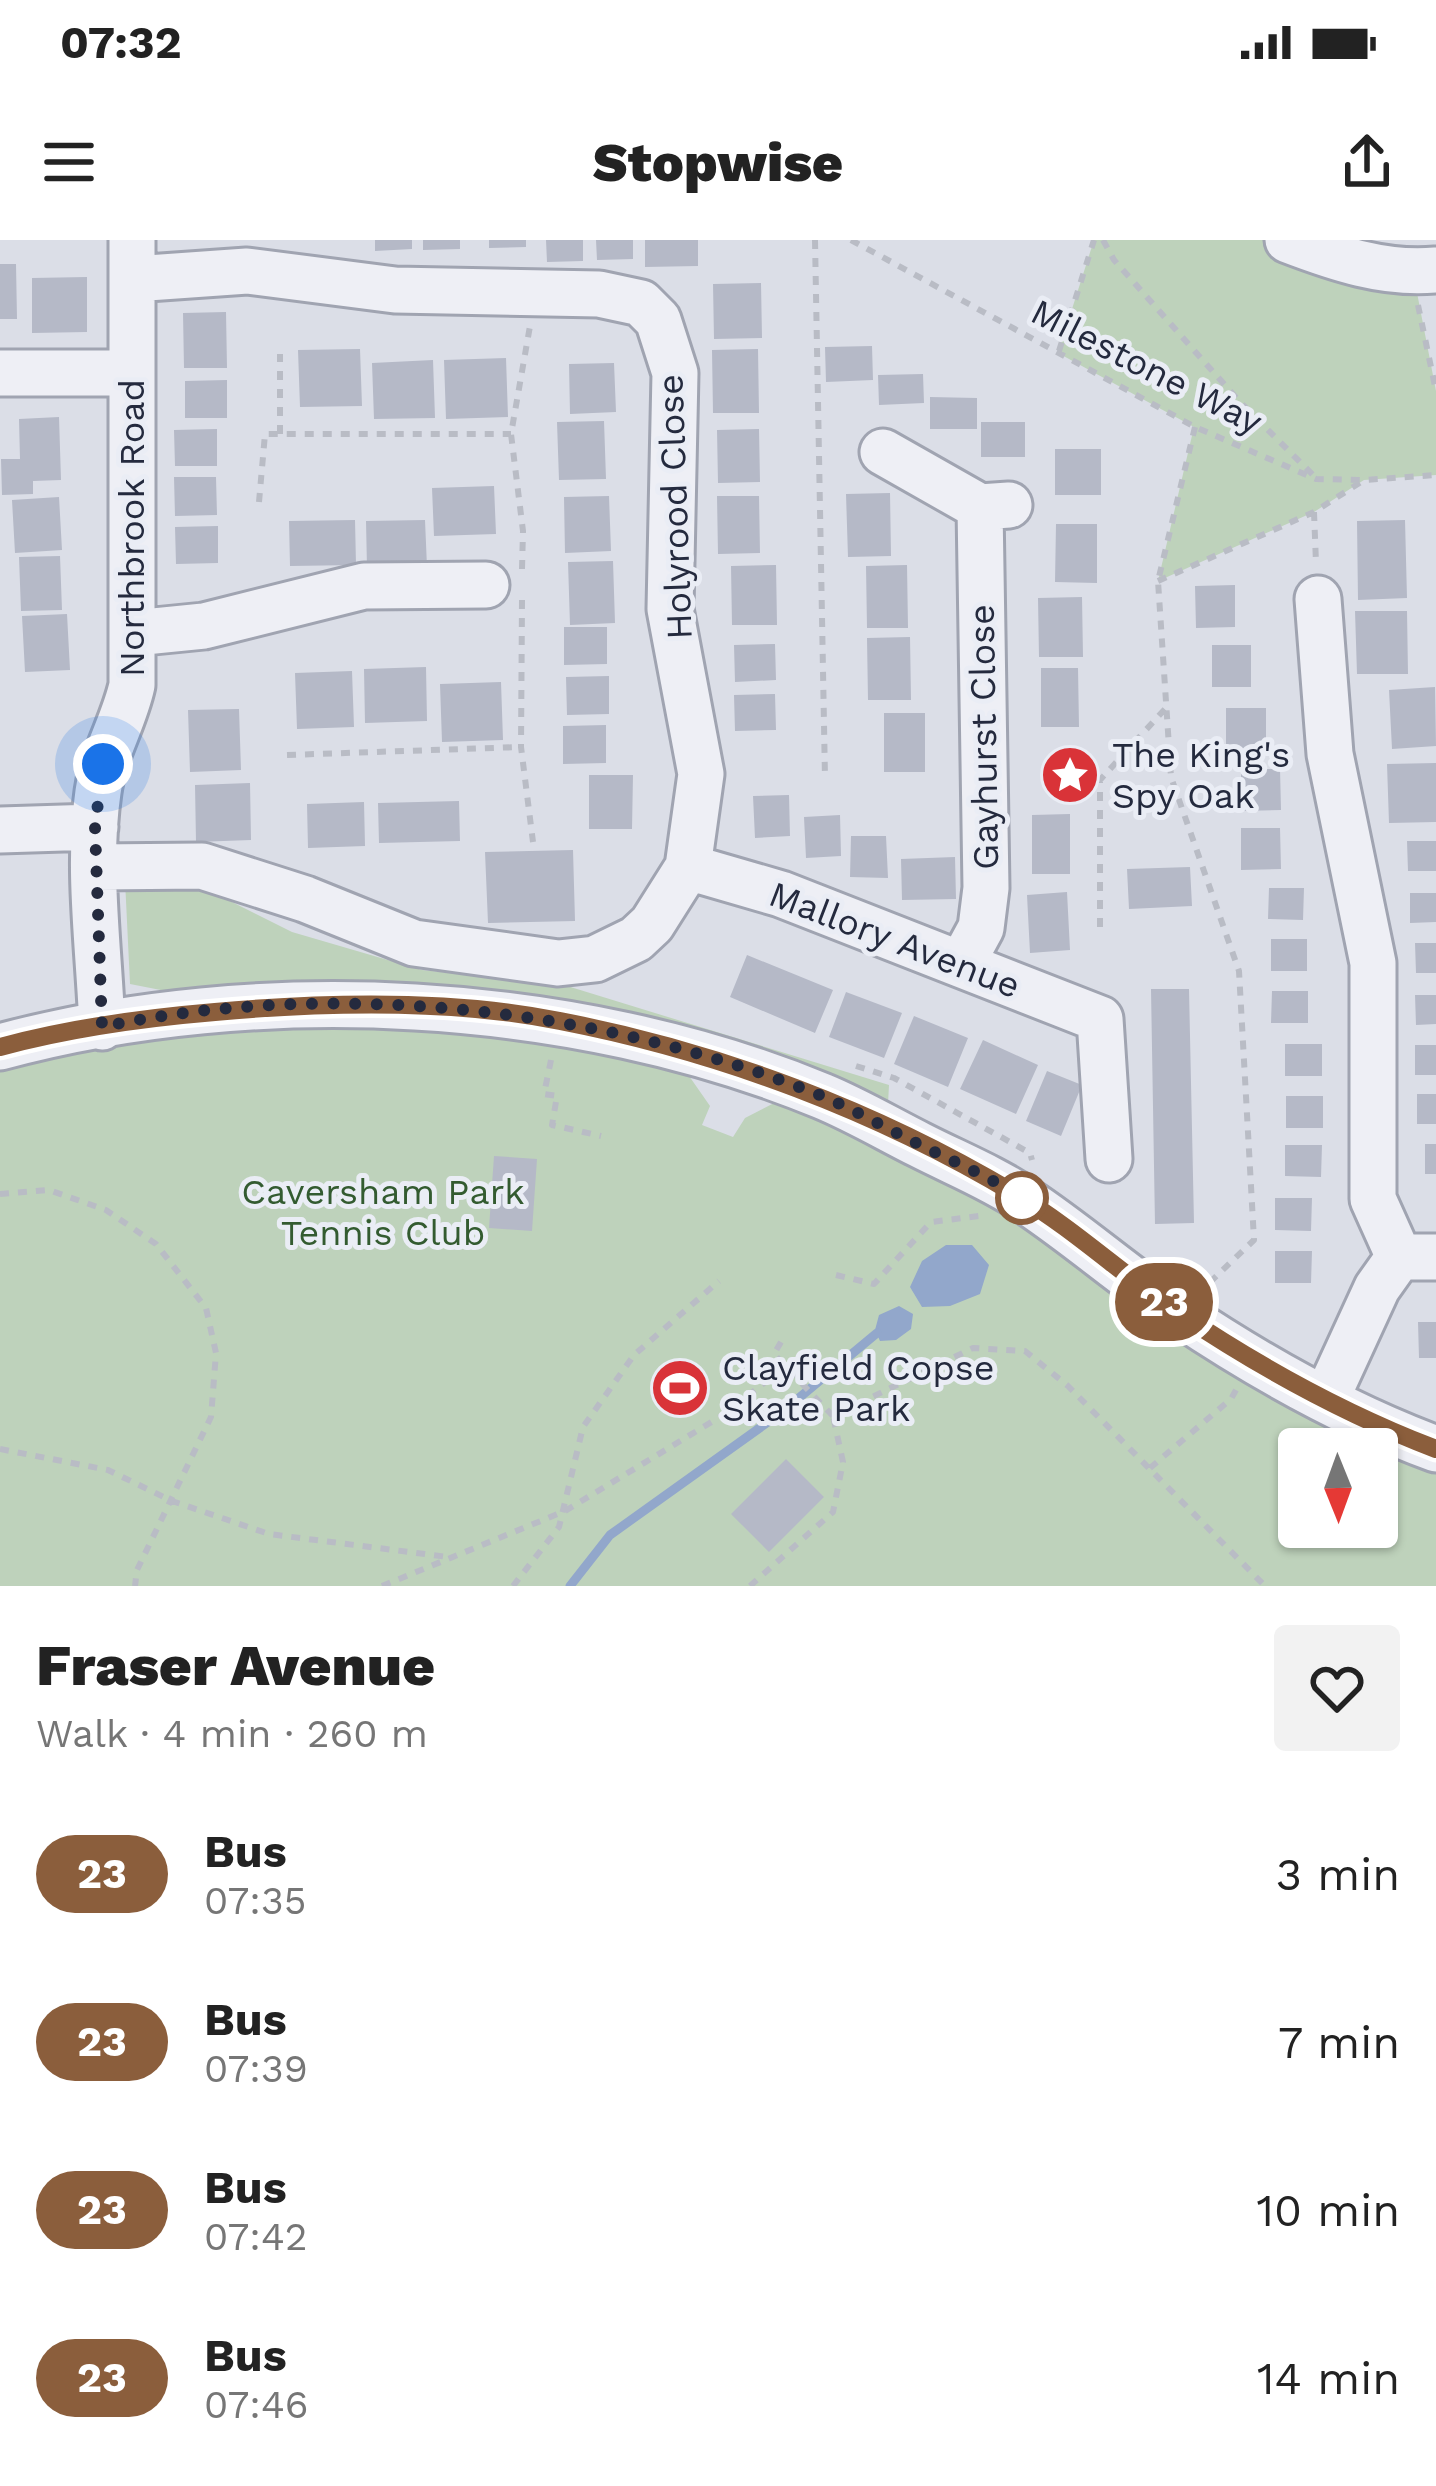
<!DOCTYPE html>
<html lang="en">
<head>
<meta charset="utf-8">
<style>
	body { margin:0; font-family:"Work Sans",sans-serif; background:#f2f2f2; color:#222; height:100vh; display:flex; flex-direction:column; font-size:45px; white-space:nowrap }
	* { box-sizing:border-box; margin:0 }
	p { font-size:39px; color:#767676 }
	.icon { flex:none; width:66px; height:66px; fill:none; stroke:currentColor; stroke-width:2; stroke-linecap:round; stroke-linejoin:round }
	.map { position:relative; height:1346px; overflow:hidden }
	.panel { display:flex; flex-direction:column; background:#fff; flex:1 }
	.panel>* { flex:none }
	.badge { padding:0 24px; border-radius:39px; font-size:42px; line-height:78px }
	.needle { width:78px; rotate:179deg }
	.buttons { position:absolute; left:1278px; top:1188px; display:grid; gap:24px }
	.buttons a { display:grid; place-items:center; width:120px; height:120px; border-radius:12px; background:#fff; box-shadow:0 3px 9px #0004; font-size:60px }
	.you { position:absolute; width:60px; height:60px; margin:-30px; border:9px solid #fff; border-radius:50%; background:#1a73e8; box-shadow:0 0 0 18px #1a73e833 }
	.map>.badge { position:absolute; translate:-50% -50%; box-shadow:0 0 0 6px #fff }
	.round { display:grid; place-items:center; flex:none; width:126px; height:126px; border-radius:12px; background:#f2f2f2 }
	.head { display:flex; align-items:center; justify-content:space-between; height:204px; padding:0 36px }
	h1 { font-size:57px; font-weight:800; line-height:90px }
	ul { padding:0; list-style:none }
	li { display:flex; align-items:center; gap:36px; height:168px; padding:0 36px }
	li div { flex:1 }
	li b { display:block; font-size:45px }
	li em { font-style:normal }
	li .badge { min-width:132px; font-weight:700; text-align:center }
	.status { display:flex; justify-content:space-between; align-items:center; height:84px; padding:0 60px; background:#fff; direction:ltr }
	.status svg { height:33px; fill:currentColor }
	header { display:flex; justify-content:space-between; align-items:center; height:156px; padding:0 36px; background:#fff; font-size:54px; font-weight:800 }
	.map>svg:first-child { display:block }
</style>
</head>
<body>
<div class="status"><b>07:32</b><svg viewBox="0 0 49 12"><path d="M0 12V9h3v3zM5 12V6h3v6zM10 12V3h3v9zM15 12V0h3v12zM26 1h20v11H26zM47 4h2v5h-2z"/></svg></div>
<header><svg class="icon" aria-label="menu" viewBox="0 0 24 24"><path d="M4 6h16M4 12h16M4 18h16"/></svg>Stopwise<svg class="icon" aria-label="share" viewBox="0 0 24 24"><path d="M12 15V3M7 8l5-5 5 5M5 13v7h14v-7"/></svg></header>
<div class="map">
<svg width="1436" height="1346" viewBox="0 0 1436 1346">
	<rect width="100%" height="100%" fill="#dbdee7"/>
	<path fill="#bed2bb" fill-rule="evenodd" d="M 1094,0 L 1288,0 L 1413,32 L 1436,151 L 1436,235 L 1364,240 L 1314,272 L 1158,341 L 1194,187 L 1058,113 Z
		M 125,640 L 198,645 L 292,692 L 422,730 L 564,745 L 889,845 L 888,864 L 753,815 L 176,753 L 130,744 Z
		M 306,781 L 549,797 L 687,833 L 710,866 L 702,885 L 733,897 L 745,878 L 778,861 L 814,874 L 998,967 L 1436,1230 L 1436,1346 L 0,1346 L 0,824 L 100,805 ZM 1299,1209 L 1377,1209 L 1377,1287 L 1299,1287 Z"/>
	<path fill="#92a7cb" d="M 946,1005 L 972,1005 L 989,1025 L 980,1054 L 950,1066 L 922,1067 L 910,1047 L 922,1021 Z
		M 899,1066 L 913,1074 L 911,1089 L 896,1100 L 880,1101 L 875,1090 L 879,1075 Z"/>
	<g fill="none" stroke-linecap="round" stroke-linejoin="round">
		<path stroke="#92a7cb" stroke-width="9" d="M 570,1346 L 610,1295 L 782,1172 L 877,1093"/>
	</g>
	<path fill="#b5b9c7" d="M 375,0 L 412,0 L 412,9 L 375,11 Z
		M 423,0 L 460,0 L 460,9 L 423,10 Z
		M 489,0 L 526,0 L 526,7 L 489,8 Z
		M 546,0 L 583,0 L 583,21 L 547,22 Z
		M 596,0 L 633,0 L 633,19 L 597,20 Z
		M 645,0 L 698,0 L 698,26 L 645,27 Z
		M 0,24 L 16,24 L 17,79 L 0,79 Z
		M 87,37 L 87,92 L 32,93 L 32,38 Z
		M 761,43 L 762,98 L 714,99 L 713,44 Z
		M 226,72 L 227,128 L 184,128 L 183,73 Z
		M 872,106 L 873,140 L 826,142 L 825,107 Z
		M 360,109 L 362,166 L 300,167 L 298,110 Z
		M 758,109 L 759,173 L 713,173 L 712,110 Z
		M 506,118 L 508,177 L 446,179 L 444,120 Z
		M 433,120 L 435,178 L 374,179 L 372,123 Z
		M 614,123 L 616,172 L 570,174 L 569,124 Z
		M 923,134 L 924,163 L 879,165 L 878,135 Z
		M 227,140 L 227,178 L 185,178 L 185,141 Z
		M 930,157 L 977,158 L 977,189 L 930,189 Z
		M 59,177 L 61,240 L 33,241 L 33,254 L 2,255 L 1,219 L 20,219 L 19,179 Z
		M 604,181 L 606,239 L 559,240 L 557,182 Z
		M 981,182 L 1025,182 L 1025,217 L 981,217 Z
		M 217,189 L 217,226 L 175,226 L 174,190 Z
		M 759,189 L 760,242 L 718,243 L 717,190 Z
		M 1055,209 L 1101,209 L 1101,255 L 1055,255 Z
		M 174,237 L 216,237 L 217,275 L 175,276 Z
		M 494,246 L 496,294 L 434,296 L 432,248 Z
		M 890,253 L 891,316 L 848,317 L 846,254 Z
		M 609,256 L 611,311 L 565,313 L 564,257 Z
		M 717,256 L 759,256 L 760,313 L 718,314 Z
		M 59,257 L 62,310 L 15,313 L 12,260 Z
		M 355,280 L 356,325 L 290,326 L 289,281 Z
		M 425,280 L 427,327 L 367,328 L 366,281 Z
		M 1405,280 L 1407,358 L 1358,360 L 1357,281 Z
		M 1056,284 L 1097,284 L 1097,343 L 1055,342 Z
		M 218,286 L 218,323 L 176,324 L 175,287 Z
		M 60,316 L 62,370 L 21,371 L 19,317 Z
		M 613,321 L 615,383 L 570,385 L 568,322 Z
		M 776,325 L 777,385 L 732,385 L 731,326 Z
		M 907,325 L 908,388 L 867,388 L 866,326 Z
		M 1235,345 L 1235,387 L 1196,388 L 1195,346 Z
		M 1082,357 L 1083,417 L 1039,417 L 1038,358 Z
		M 1355,371 L 1407,371 L 1408,434 L 1357,434 Z
		M 67,374 L 70,430 L 25,432 L 22,376 Z
		M 564,387 L 607,387 L 607,424 L 564,425 Z
		M 910,397 L 911,460 L 868,460 L 867,398 Z
		M 775,404 L 776,440 L 735,442 L 734,405 Z
		M 1212,405 L 1251,405 L 1251,447 L 1212,447 Z
		M 426,427 L 427,481 L 365,483 L 364,429 Z
		M 1041,428 L 1078,428 L 1079,487 L 1041,487 Z
		M 352,431 L 354,487 L 297,489 L 295,433 Z
		M 609,436 L 609,474 L 567,475 L 566,437 Z
		M 501,442 L 503,500 L 442,502 L 440,444 Z
		M 1435,447 L 1436,506 L 1392,509 L 1389,450 Z
		M 775,454 L 776,490 L 735,491 L 734,455 Z
		M 1226,468 L 1266,468 L 1266,509 L 1226,510 Z
		M 239,469 L 241,530 L 190,532 L 188,470 Z
		M 884,473 L 925,473 L 925,532 L 884,532 Z
		M 606,485 L 606,523 L 563,524 L 563,486 Z
		M 1436,523 L 1436,582 L 1389,583 L 1387,524 Z
		M 1241,529 L 1280,529 L 1281,570 L 1241,571 Z
		M 589,535 L 633,535 L 632,589 L 589,589 Z
		M 250,543 L 251,600 L 196,602 L 195,545 Z
		M 789,555 L 790,596 L 755,598 L 753,556 Z
		M 459,561 L 460,601 L 379,603 L 378,563 Z
		M 364,562 L 365,606 L 308,608 L 307,564 Z
		M 1070,574 L 1070,634 L 1032,634 L 1032,575 Z
		M 840,575 L 841,616 L 806,618 L 804,577 Z
		M 1241,588 L 1280,588 L 1281,629 L 1241,630 Z
		M 851,596 L 886,596 L 888,638 L 850,637 Z
		M 1407,601 L 1436,601 L 1436,631 L 1408,631 Z
		M 573,610 L 575,681 L 488,683 L 485,612 Z
		M 955,617 L 956,659 L 902,660 L 901,619 Z
		M 1190,627 L 1192,666 L 1129,669 L 1127,629 Z
		M 1269,648 L 1304,648 L 1303,680 L 1268,679 Z
		M 1067,652 L 1070,710 L 1030,713 L 1027,655 Z
		M 1410,653 L 1436,653 L 1436,682 L 1410,683 Z
		M 1271,699 L 1307,699 L 1307,731 L 1271,731 Z
		M 1415,703 L 1436,703 L 1436,733 L 1416,733 Z
		M 747,715 L 833,750 L 815,793 L 730,757 Z
		M 1151,749 L 1189,749 L 1194,983 L 1155,984 Z
		M 1272,751 L 1308,751 L 1308,783 L 1271,783 Z
		M 846,752 L 902,773 L 884,818 L 829,797 Z
		M 1415,755 L 1436,755 L 1436,784 L 1416,785 Z
		M 914,776 L 968,798 L 948,847 L 894,824 Z
		M 983,800 L 1038,825 L 1016,874 L 960,849 Z
		M 1285,804 L 1322,804 L 1322,836 L 1285,836 Z
		M 1415,805 L 1436,805 L 1436,835 L 1415,835 Z
		M 1047,831 L 1082,845 L 1061,896 L 1026,881 Z
		M 1417,854 L 1436,854 L 1436,884 L 1417,884 Z
		M 1286,856 L 1323,856 L 1323,888 L 1286,888 Z
		M 1425,904 L 1436,904 L 1436,934 L 1425,934 Z
		M 1285,905 L 1322,905 L 1321,937 L 1285,936 Z
		M 494,916 L 537,919 L 532,991 L 489,988 Z
		M 1275,958 L 1312,958 L 1311,991 L 1275,990 Z
		M 1275,1011 L 1312,1011 L 1311,1043 L 1275,1043 Z
		M 1418,1082 L 1436,1082 L 1436,1118 L 1419,1118 Z
		M 786,1219 L 824,1257 L 769,1312 L 731,1274 Z"/>
	<g fill="none" stroke-linecap="round" stroke-linejoin="round">
		<defs>
			<path id="minor" d="M 1288,0 C 1335,18 1385,35 1436,30
				M 0,133 L 131,133
				M 883,212 L 980,267 L 1009,265
				M 1318,359 L 1330,514 L 1373,723 L 1373,959 L 1399,1017
				M 134,393 L 204,386 L 364,346 L 486,345
				M 0,590 L 95,587
				M 96,627 L 202,626 L 305,659 L 414,703 L 558,723 L 595,719 L 636,699 L 652,684 L 688,627 L 701,534 L 670,369 L 675,133 L 658,80 L 641,63 L 599,54 L 395,50 L 247,31 L 133,39
				M 688,627 L 781,654 L 1100,779 L 1109,919
				M 962,723 L 981,688 L 986,648 L 980,267
				M 102,787 C 99,710 87,628 98,552 C 103,514 124,482 132,445 L 132,0
				M 0,807 C 258,737 575,754 822,856 C 856,870 888,889 920,905 C 955,923 993,938 1025,960 C 1078,995 1126,1038 1179,1073 C 1258,1126 1347,1176 1436,1209
				M 1326,1159 L 1377,1048 L 1399,1017 L 1436,1017"/>
		</defs>
		<use href="#minor" stroke="#a0a4b1" stroke-width="51"/>
		<path stroke="#b9bcc5" stroke-width="6" stroke-dasharray="9 9" stroke-linecap="butt" d="M 815,0 L 825,538
			M 851,0 L 1195,187 L 1316,239 L 1364,240 L 1436,235
			M 1103,0 L 1114,20 L 1239,161 L 1314,236
			M 1418,65 L 1436,151
			M 1059,111 L 1094,0
			M 1195,187 L 1158,341 L 1171,537 L 1239,731 L 1254,1000 L 1206,1046
			M 280,194 L 280,114
			M 259,262 L 265,194 L 511,194
			M 1314,272 L 1316,323
			M 522,329 L 523,291 L 511,194 L 530,86
			M 1158,341 L 1314,272 L 1364,240
			M 522,360 L 521,507 L 533,602
			M 287,515 L 521,507
			M 1100,687 L 1100,540 L 1165,469
			M 551,820 L 544,854 L 557,856 L 552,885 L 601,896
			M 856,826 L 894,838 L 1030,913 L 1032,920
			M 0,954 L 49,950 L 106,970 L 156,1004 L 206,1068 L 216,1113 L 211,1177 L 137,1330 L 135,1346
			M 836,1035 L 874,1044 L 931,982 L 979,976
			M 781,1102 L 774,1114 L 785,1126
			M 0,1209 L 108,1230 L 172,1261 L 269,1294 L 448,1317
			M 1150,1228 L 1231,1159 L 1236,1150
			M 382,1346 L 565,1271 L 728,1172 L 785,1126 L 833,1176 L 973,1108 L 1025,1111 L 1068,1146 L 1265,1346
			M 513,1346 L 559,1287 L 583,1187 L 634,1115 L 719,1041
			M 750,1346 L 833,1272 L 843,1222 L 833,1176"/>
		<use href="#minor" stroke="#eeeff5" stroke-width="45"/>
	</g>
	<g fill="none" stroke-linecap="round" stroke-linejoin="round">
		<defs>
			<path id="line" d="M 0,807 C 70,788 143,778 215,772 C 326,762 451,759 560,781 C 720,812 877,871 1017,955 C 1074,989 1124,1036 1179,1073 C 1258,1126 1347,1175 1436,1209"/>
		</defs>
		<use href="#line" stroke="#fff" stroke-width="27"/>
		<use href="#line" stroke="#8b5e3c" stroke-width="18"/>
		<path stroke="#242a3e" stroke-width="12" stroke-dasharray="0 21.6" d="M 103,524 L 95,587 L 102,787 C 330,738 606,768 822,856 C 855,870 888,889 920,905 C 953,921 997,941 1022,958"/>
	</g>
	<defs>
		<symbol id="sight-disc" viewBox="-11 -11 22 22"><circle r="9.5" fill="#d93338" stroke="#eaedf5"/><path d="M0-6L1.8-2.2L6-1.7L2.9 1.2L3.7 5.4L0 3.3L-3.7 5.4L-2.9 1.2L-6-1.7L-1.8-2.2Z" fill="#fff"/></symbol>
		<symbol id="stadium-disc" viewBox="-11 -11 22 22"><circle r="9.5" fill="#d93338" stroke="#eaedf5"/><path d="M0-5a6.5 5 0 1 0 0 10a6.5 5 0 1 0 0-10ZM-3.5-1.8h7v3.6h-7Z" fill="#fff"/></symbol>
	</defs>
	<g fill-rule="evenodd">
		<use href="#sight-disc" x="1037" y="502" width="66" height="66"/>
		<use href="#stadium-disc" x="647" y="1115" width="66" height="66"/>
	</g>
	<circle fill="#fff" stroke="#8b5e3c" stroke-width="6" cx="1022" cy="958" r="24"/>
	<g text-anchor="middle" stroke-width="10" stroke-linejoin="round" paint-order="stroke">
		<g font-size="36" fill="#242a3e" stroke="#eaedf5">
			<text transform="translate(1147 126) rotate(27)" y="13">Milestone Way</text>
			<text transform="translate(674 267) rotate(-92)" y="13">Holyrood Close</text>
			<text transform="translate(131 288) rotate(-90)" y="13">Northbrook Road</text>
			<text transform="translate(983 497) rotate(-91)" y="13">Gayhurst Close</text>
			<text transform="translate(895 699) rotate(21)" y="13">Mallory Avenue</text>
		</g>
		<g font-size="36" fill="#242a3e" stroke="#eaedf5" text-anchor="start">
			<text x="1112" y="527">The King's<tspan x="1112" dy="41">Spy Oak</tspan></text>
			<text x="722" y="1140">Clayfield Copse<tspan x="722" dy="41">Skate Park</tspan></text>
		</g>
		<g font-size="36" fill="#335b30" stroke="#eaedf5">
			<text x="383" y="964">Caversham Park<tspan x="383" dy="41">Tennis Club</tspan></text>
		</g>
	</g>
</svg>
<div class="buttons">
<a><svg class="needle" viewBox="-14 -14 28 28"><path d="M0-13l5 13h-10z" fill="#e53935"/><path d="M0 13l5-13h-10z" fill="#767676"/></svg></a>
</div>
<div class="you" style="left:103px;top:524px"></div>
<b class="badge" style="left:1164px;top:1062px;background:#8b5e3c;color:#fff">23</b>
</div>
<section class="panel">
<div class="head"><div><h1>Fraser Avenue</h1><p>Walk · 4 min · 260 m</p></div><a class="round"><svg class="icon" aria-label="heart" viewBox="0 0 24 24"><path d="M12 20l-8-8c-3-5 5-10 8-4 3-6 11-1 8 4z"/></svg></a></div>
<ul>
<li><span class="badge" style="background:#8b5e3c;color:#fff">23</span><div><b>Bus</b><p>07:35</p></div><em>3 min</em></li>
<li><span class="badge" style="background:#8b5e3c;color:#fff">23</span><div><b>Bus</b><p>07:39</p></div><em>7 min</em></li>
<li><span class="badge" style="background:#8b5e3c;color:#fff">23</span><div><b>Bus</b><p>07:42</p></div><em>10 min</em></li>
<li><span class="badge" style="background:#8b5e3c;color:#fff">23</span><div><b>Bus</b><p>07:46</p></div><em>14 min</em></li>
</ul>
</section>
</body>
</html>
